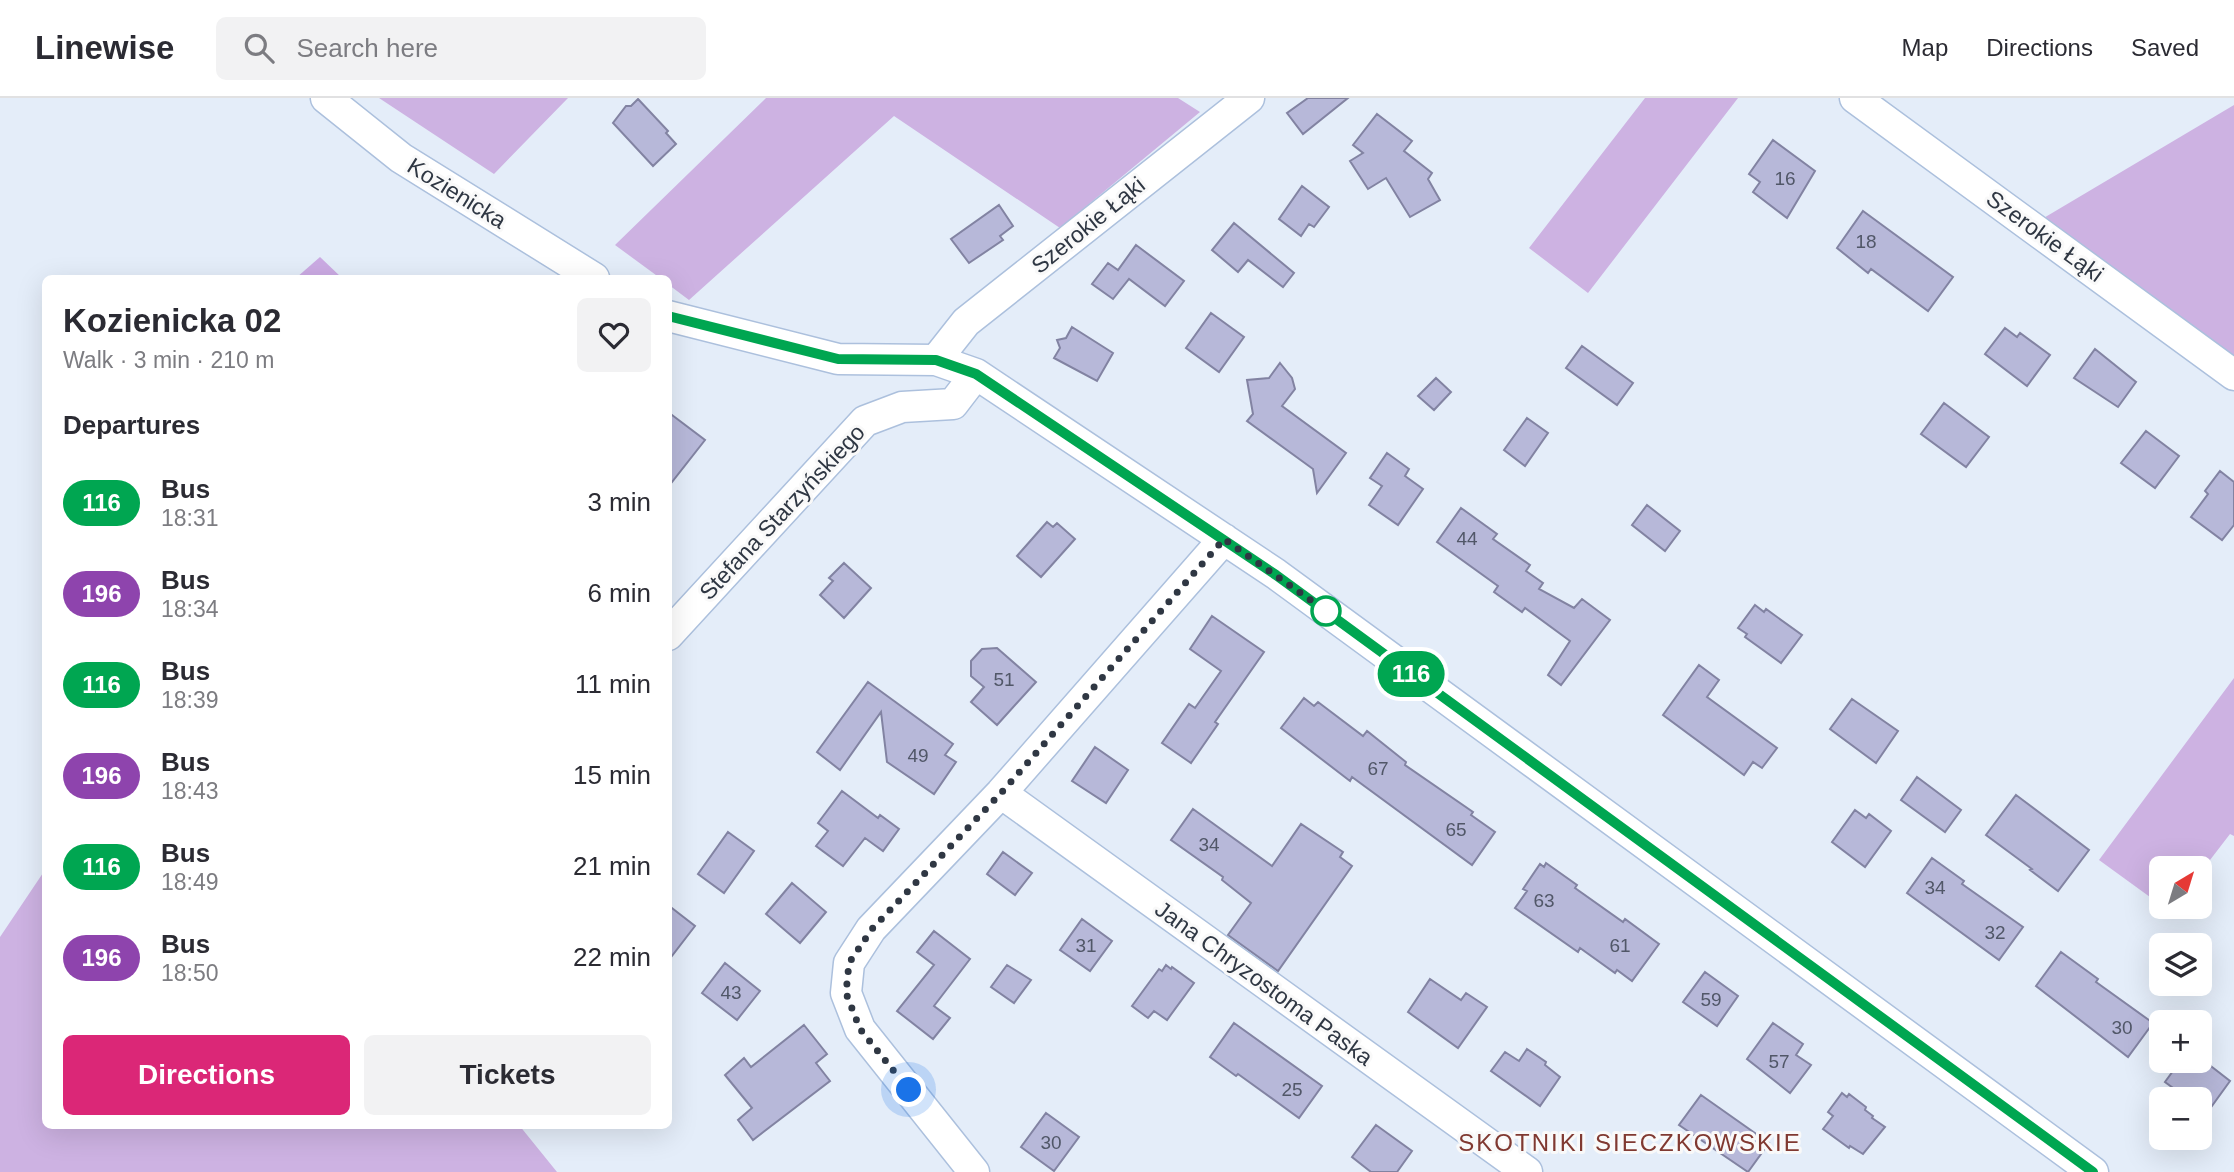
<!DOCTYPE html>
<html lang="en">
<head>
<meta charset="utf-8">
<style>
	body { margin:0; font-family:Helvetica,sans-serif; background:#f2f2f3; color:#2b2b33; height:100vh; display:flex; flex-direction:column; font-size:26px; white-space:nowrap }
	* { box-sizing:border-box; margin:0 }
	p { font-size:23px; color:#7c7c81 }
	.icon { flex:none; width:38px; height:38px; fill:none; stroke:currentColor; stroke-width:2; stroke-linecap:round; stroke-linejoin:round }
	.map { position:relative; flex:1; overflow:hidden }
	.side { position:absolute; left:42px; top:177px; width:630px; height:854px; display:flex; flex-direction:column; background:#fff; border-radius:10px; box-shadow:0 7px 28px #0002 }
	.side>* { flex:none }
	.badge { padding:0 14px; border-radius:23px; font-size:24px; line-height:46px }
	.needle { width:46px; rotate:38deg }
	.controls { position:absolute; left:2149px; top:758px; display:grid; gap:14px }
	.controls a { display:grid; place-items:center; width:63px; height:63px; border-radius:10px; background:#fff; box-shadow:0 7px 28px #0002; font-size:35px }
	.you { position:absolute; width:35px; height:35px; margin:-18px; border:5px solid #fff; border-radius:50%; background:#1a73e8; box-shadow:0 0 0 10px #1a73e833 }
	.map>.badge { position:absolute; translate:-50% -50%; box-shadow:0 0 0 4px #fff }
	h2 { padding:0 21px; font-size:26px; line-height:63px }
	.round { display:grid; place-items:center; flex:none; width:74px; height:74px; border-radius:10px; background:#f2f2f3 }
	.summary { display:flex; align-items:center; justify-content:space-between; height:119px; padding:0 21px }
	h1 { font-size:33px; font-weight:800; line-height:52px }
	.button { display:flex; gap:14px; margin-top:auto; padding:14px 21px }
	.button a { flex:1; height:80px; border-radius:10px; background:#db2777; color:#fff; font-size:28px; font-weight:800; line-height:80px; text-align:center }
	.button a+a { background:#f2f2f3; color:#2b2b33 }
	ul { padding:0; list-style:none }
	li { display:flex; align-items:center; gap:21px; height:91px; padding:0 21px }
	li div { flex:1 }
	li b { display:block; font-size:26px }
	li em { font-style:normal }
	li .badge { min-width:77px; font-weight:700; text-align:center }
	header { display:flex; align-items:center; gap:42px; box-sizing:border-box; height:98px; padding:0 35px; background:#fff; border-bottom:2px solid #e1e1e2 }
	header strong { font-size:33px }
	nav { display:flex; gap:38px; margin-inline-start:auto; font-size:24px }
	.search { width:490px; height:63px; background:#f2f2f3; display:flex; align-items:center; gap:18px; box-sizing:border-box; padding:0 24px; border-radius:10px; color:#7c7c81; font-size:26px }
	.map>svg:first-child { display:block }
</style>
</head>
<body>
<header>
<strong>Linewise</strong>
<div class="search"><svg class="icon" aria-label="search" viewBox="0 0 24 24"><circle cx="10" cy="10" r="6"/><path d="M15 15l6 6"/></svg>Search here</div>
<nav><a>Map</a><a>Directions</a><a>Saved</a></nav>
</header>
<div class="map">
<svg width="2234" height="1074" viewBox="0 0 2234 1074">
	<rect width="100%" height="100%" fill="#e4edf9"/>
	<path fill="#cdb2e2" d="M 379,0 L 568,0 L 494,76 Z
		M 766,0 L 1178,0 L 1200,14 L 1060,130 L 894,18 L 689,202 L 669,187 L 668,180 L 660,180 L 615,147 Z
		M 1645,0 L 1738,0 L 1588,195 L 1529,150 Z
		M 2234,7 L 2234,262 L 2042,121 Z
		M 2234,580 L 2234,738 L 2230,736 L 2200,775 L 2200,770 L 2161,770 L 2161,807 L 2099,762 Z
		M 45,772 L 46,1027 L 519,1027 L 557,1074 L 0,1074 L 0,839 Z"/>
	<path fill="#cbaae3" d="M 320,159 L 342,180 L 296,180 Z"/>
	<path fill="#b7b8d9" stroke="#8283a2" stroke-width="2" d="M 1308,0 L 1348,0 L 1303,36 L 1287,15 Z
		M 638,1 L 668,33 L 666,35 L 676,46 L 653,68 L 613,25 L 626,8 L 631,8 Z
		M 1377,16 L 1412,43 L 1404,53 L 1432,75 L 1428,81 L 1440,102 L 1410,119 L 1386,80 L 1368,91 L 1350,63 L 1363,55 L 1353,47 Z
		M 1773,42 L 1815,73 L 1787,120 L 1753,94 L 1760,84 L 1749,76 Z
		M 1302,88 L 1329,109 L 1314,129 L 1309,126 L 1301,138 L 1279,121 Z
		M 999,107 L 1013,128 L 1000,138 L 1003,142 L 969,165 L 951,141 Z
		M 1863,113 L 1953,179 L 1928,213 L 1871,171 L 1868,175 L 1837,150 Z
		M 1234,125 L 1294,175 L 1283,189 L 1248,162 L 1238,174 L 1212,152 Z
		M 1136,147 L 1184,183 L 1165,208 L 1129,181 L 1113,201 L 1092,186 L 1108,165 L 1118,172 Z
		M 1211,215 L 1244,239 L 1219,274 L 1186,250 Z
		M 1072,229 L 1113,255 L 1097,283 L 1054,260 L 1060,250 L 1057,242 L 1066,240 Z
		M 2005,230 L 2017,239 L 2020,235 L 2050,257 L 2027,288 L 1985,256 Z
		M 1582,248 L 1633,285 L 1617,307 L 1566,270 Z
		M 2095,251 L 2136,284 L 2118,309 L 2074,280 Z
		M 1280,265 L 1292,280 L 1295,291 L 1282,308 L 1346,355 L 1317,395 L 1313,371 L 1247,323 L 1253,316 L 1247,282 L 1269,280 Z
		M 1436,280 L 1451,294 L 1434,312 L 1418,298 Z
		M 1944,305 L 1989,339 L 1966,369 L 1921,336 Z
		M 668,314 L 705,342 L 668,389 Z
		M 1527,320 L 1548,335 L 1525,368 L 1504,352 Z
		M 2146,333 L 2179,358 L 2155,390 L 2121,365 Z
		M 1387,355 L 1409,371 L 1405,378 L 1423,391 L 1398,427 L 1369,407 L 1382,388 L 1370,380 Z
		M 2220,373 L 2234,384 L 2234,427 L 2222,442 L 2191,419 L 2208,396 L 2205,393 Z
		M 1647,407 L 1680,433 L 1665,453 L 1632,427 Z
		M 1461,410 L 1497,436 L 1493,441 L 1530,467 L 1526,473 L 1543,485 L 1539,491 L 1574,510 L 1582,501 L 1610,522 L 1561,587 L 1548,577 L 1570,543 L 1525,510 L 1522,514 L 1494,494 L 1498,488 L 1437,444 Z
		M 1047,424 L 1053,429 L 1057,425 L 1075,441 L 1041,479 L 1017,458 Z
		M 844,465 L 871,490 L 844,520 L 820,497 L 833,483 L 829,480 Z
		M 1755,507 L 1764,514 L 1766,511 L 1802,537 L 1781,565 L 1745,539 L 1747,536 L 1738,530 Z
		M 1212,518 L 1264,554 L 1215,624 L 1218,626 L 1191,665 L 1162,645 L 1189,606 L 1195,610 L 1221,573 L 1190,551 Z
		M 997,550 L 1036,584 L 997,627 L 971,604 L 984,589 L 971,578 L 971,563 L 982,551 Z
		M 1699,567 L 1719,582 L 1707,599 L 1777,650 L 1762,670 L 1753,664 L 1744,677 L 1663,617 Z
		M 868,584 L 953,646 L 945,657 L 956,664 L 934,696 L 887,664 L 881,614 L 840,672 L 817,654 Z
		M 1304,600 L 1314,608 L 1318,604 L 1363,638 L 1367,633 L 1406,664 L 1405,667 L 1473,714 L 1471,717 L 1495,734 L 1472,767 L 1352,679 L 1350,683 L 1281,630 Z
		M 1852,601 L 1898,633 L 1876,665 L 1830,631 Z
		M 1095,649 L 1128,672 L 1106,705 L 1072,683 Z
		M 1917,679 L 1961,712 L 1945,734 L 1901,702 Z
		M 842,693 L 878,720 L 880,717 L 899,731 L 883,753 L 865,740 L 843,768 L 816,748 L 828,733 L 818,725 Z
		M 2016,697 L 2089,752 L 2058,793 L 2030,772 L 2032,771 L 1986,737 Z
		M 1193,711 L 1272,768 L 1301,726 L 1343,754 L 1340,759 L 1352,768 L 1278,873 L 1228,837 L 1251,805 L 1222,782 L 1223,779 L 1171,742 Z
		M 1855,712 L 1866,720 L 1869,716 L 1891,733 L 1865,769 L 1832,744 Z
		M 728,734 L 754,753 L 724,795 L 698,776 Z
		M 1003,754 L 1032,775 L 1015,797 L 987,776 Z
		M 1932,760 L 1964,783 L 1962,786 L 2023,829 L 1999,862 L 1907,795 Z
		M 1546,765 L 1577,787 L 1575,790 L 1623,824 L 1625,821 L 1659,846 L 1632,883 L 1617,872 L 1615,875 L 1580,850 L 1578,854 L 1515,810 L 1527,793 L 1523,791 L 1540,766 L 1544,769 Z
		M 792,785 L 826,814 L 800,845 L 766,816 Z
		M 668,807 L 695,828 L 668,863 Z
		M 1082,821 L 1112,843 L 1090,873 L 1060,852 Z
		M 934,833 L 970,861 L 934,908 L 950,920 L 933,941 L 897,913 L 934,867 L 917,854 Z
		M 2061,854 L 2098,881 L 2096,884 L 2153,925 L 2128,959 L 2036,888 Z
		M 725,865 L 760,893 L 737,922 L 702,895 Z
		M 1007,867 L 1031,882 L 1014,905 L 991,889 Z
		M 1166,867 L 1171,871 L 1172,869 L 1194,885 L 1167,922 L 1154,913 L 1148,920 L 1132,908 L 1159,871 L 1162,873 Z
		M 1705,874 L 1738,898 L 1717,928 L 1683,904 Z
		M 1430,881 L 1461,902 L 1466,895 L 1487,909 L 1458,950 L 1408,914 Z
		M 1234,925 L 1322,988 L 1299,1020 L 1238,976 L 1236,978 L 1210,959 Z
		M 1773,925 L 1803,946 L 1796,957 L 1811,967 L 1790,995 L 1747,961 Z
		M 804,927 L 827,956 L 816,965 L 830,983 L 753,1042 L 738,1022 L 752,1010 L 725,977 L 744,960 L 751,969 Z
		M 1527,951 L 1546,964 L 1545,967 L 1560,979 L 1540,1008 L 1491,973 L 1505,954 L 1519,963 Z
		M 2181,962 L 2203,962 L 2230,983 L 2209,1012 L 2200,1004 L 2200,1001 L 2188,1001 L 2165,984 Z
		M 1842,995 L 1847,999 L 1849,996 L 1866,1009 L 1865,1012 L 1873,1018 L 1872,1020 L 1885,1029 L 1863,1056 L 1850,1048 L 1849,1050 L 1823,1031 L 1833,1018 L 1828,1014 Z
		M 1701,997 L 1769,1045 L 1748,1074 L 1679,1027 Z
		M 1046,1015 L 1079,1039 L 1054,1073 L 1021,1049 Z
		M 1376,1027 L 1412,1053 L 1397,1074 L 1371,1074 L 1352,1059 Z"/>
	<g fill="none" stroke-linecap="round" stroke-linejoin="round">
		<defs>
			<path id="street" d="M 326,0 L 401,60 L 594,180
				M 1855,0 L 2234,277
				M 668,218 L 838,261 L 936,262 L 976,276 L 1276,476 L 2093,1074
				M 936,262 L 966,224 L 1249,0
				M 668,537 L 865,323 L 902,309 L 953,306 L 976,276
				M 1001,695 L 1527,1074
				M 974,1074 L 860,931 L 846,895 L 849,865 L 871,831 L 1001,695 L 1224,441"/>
		</defs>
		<use href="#street" stroke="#acc0dd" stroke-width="33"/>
		<use href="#street" stroke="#fff" stroke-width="30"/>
	</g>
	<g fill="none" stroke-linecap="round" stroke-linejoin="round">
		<defs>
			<path id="line" d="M 668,218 L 838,261 L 936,262 L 976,276 L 1276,477 L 2093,1074"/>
		</defs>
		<use href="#line" stroke="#fff" stroke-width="16"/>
		<use href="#line" stroke="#00a651" stroke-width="10"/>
		<path stroke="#2f3743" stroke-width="7" stroke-dasharray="0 12.6" d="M 909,992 L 860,931 L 846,895 L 849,865 L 872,831 L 1001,695 L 1224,441 L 1326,513"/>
	</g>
	<circle fill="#fff" stroke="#00a651" stroke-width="3.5" cx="1326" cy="513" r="14"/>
	<g text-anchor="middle" stroke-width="6" stroke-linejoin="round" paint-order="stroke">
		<g font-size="19" fill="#515768">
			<text x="1785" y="87">16</text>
			<text x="1866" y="150">18</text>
			<text x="1467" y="447">44</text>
			<text x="1004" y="588">51</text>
			<text x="918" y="664">49</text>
			<text x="1378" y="677">67</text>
			<text x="1456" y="738">65</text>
			<text x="1209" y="753">34</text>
			<text x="1935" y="796">34</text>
			<text x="1544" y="809">63</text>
			<text x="1995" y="841">32</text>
			<text x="1086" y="854">31</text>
			<text x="1620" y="854">61</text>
			<text x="731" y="901">43</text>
			<text x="1711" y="908">59</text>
			<text x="2122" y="936">30</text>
			<text x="1779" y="970">57</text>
			<text x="1292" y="998">25</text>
			<text x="1051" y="1051">30</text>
		</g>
		<g font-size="23" fill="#2f3743" stroke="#f9f9f9">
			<text transform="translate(457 95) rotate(32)" y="8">Kozienicka</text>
			<text transform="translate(1088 127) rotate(-39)" y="8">Szerokie Łąki</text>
			<text transform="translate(2045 138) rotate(36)" y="8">Szerokie Łąki</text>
			<text transform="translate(782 414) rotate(-47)" y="8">Stefana Starzyńskiego</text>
			<text transform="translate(1264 885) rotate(36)" y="8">Jana Chryzostoma Paska</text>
		</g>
		<g font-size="24" letter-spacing="2" fill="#803931" stroke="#f9f9f9">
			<text x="1630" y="1053">SKOTNIKI SIECZKOWSKIE</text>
		</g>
	</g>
</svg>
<div class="controls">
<a><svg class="needle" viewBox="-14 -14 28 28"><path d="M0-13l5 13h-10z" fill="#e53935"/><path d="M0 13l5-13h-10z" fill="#7c7c81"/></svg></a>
<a><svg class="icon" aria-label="layers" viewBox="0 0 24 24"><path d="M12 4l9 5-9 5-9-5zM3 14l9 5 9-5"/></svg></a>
<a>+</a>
<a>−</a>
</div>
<div class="you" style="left:909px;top:992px"></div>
<b class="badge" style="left:1411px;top:576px;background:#00a651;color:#fff">116</b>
<section class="side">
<div class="summary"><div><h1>Kozienicka 02</h1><p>Walk · 3 min · 210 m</p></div><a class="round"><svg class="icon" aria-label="heart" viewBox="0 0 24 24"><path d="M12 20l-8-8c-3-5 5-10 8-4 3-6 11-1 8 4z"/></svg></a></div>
<h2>Departures</h2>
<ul>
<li><span class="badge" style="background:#00a651;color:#fff">116</span><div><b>Bus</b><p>18:31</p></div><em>3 min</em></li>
<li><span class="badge" style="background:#8e44ad;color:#fff">196</span><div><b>Bus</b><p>18:34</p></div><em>6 min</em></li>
<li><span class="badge" style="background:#00a651;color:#fff">116</span><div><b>Bus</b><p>18:39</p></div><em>11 min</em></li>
<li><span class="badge" style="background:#8e44ad;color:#fff">196</span><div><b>Bus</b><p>18:43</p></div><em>15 min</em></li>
<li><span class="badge" style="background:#00a651;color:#fff">116</span><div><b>Bus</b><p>18:49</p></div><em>21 min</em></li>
<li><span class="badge" style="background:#8e44ad;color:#fff">196</span><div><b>Bus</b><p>18:50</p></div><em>22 min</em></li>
</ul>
<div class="button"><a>Directions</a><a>Tickets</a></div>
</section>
</div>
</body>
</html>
